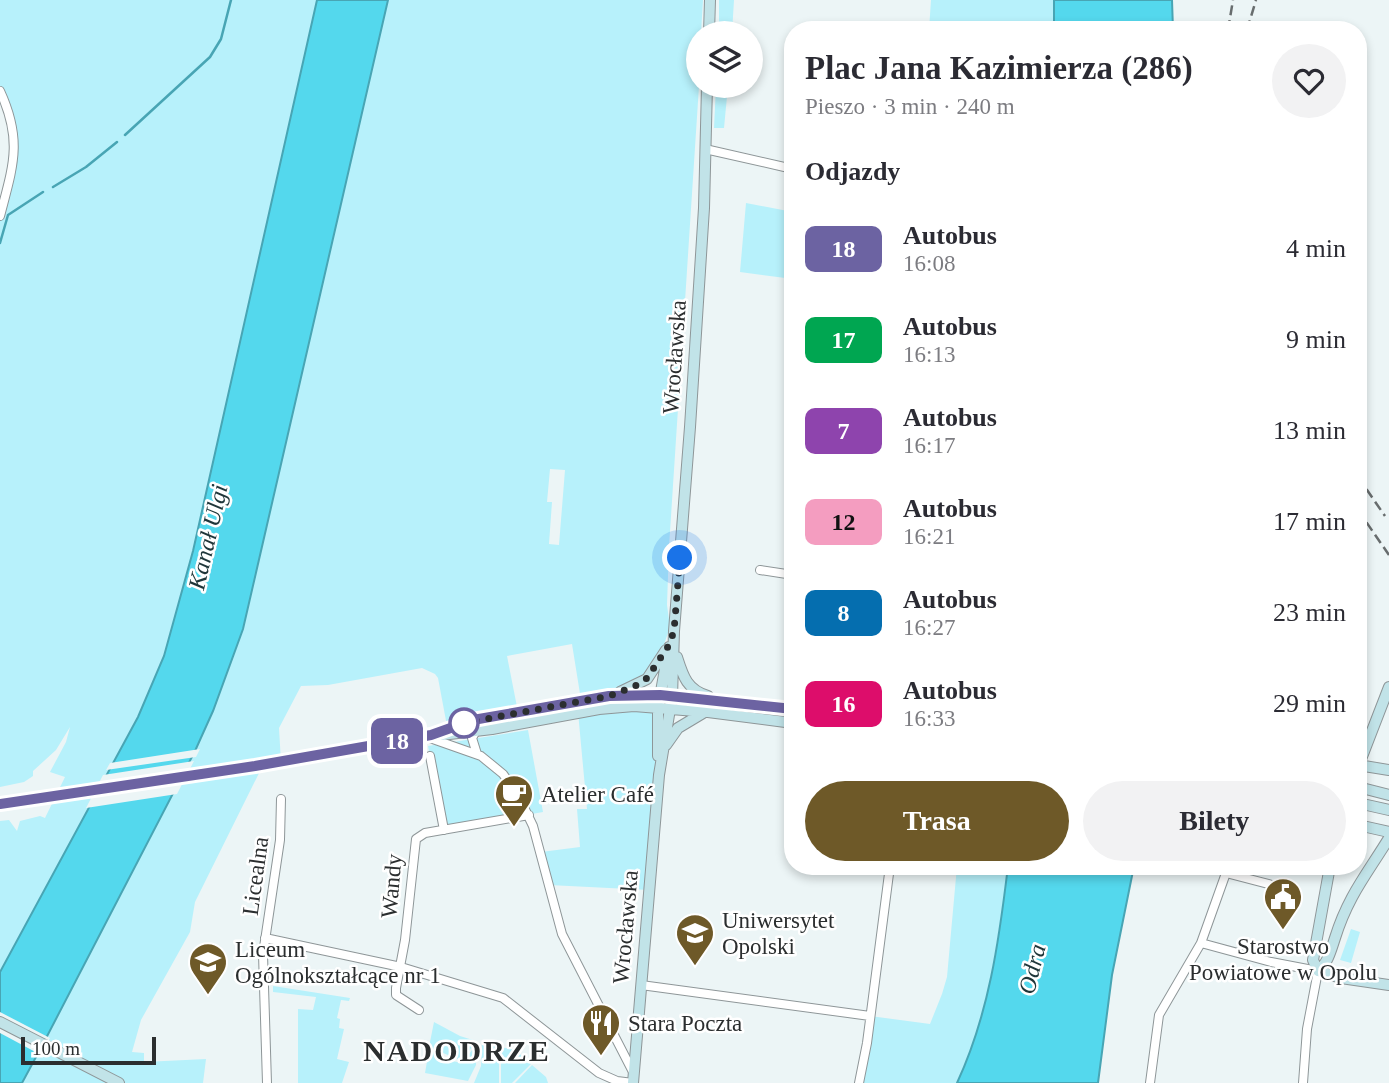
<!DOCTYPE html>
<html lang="pl">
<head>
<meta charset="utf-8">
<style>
	body { margin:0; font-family:Georgia,serif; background:#f2f2f3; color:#2b2b33; height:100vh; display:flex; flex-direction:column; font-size:26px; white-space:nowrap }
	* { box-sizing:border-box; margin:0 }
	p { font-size:23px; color:#7c7c81 }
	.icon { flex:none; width:38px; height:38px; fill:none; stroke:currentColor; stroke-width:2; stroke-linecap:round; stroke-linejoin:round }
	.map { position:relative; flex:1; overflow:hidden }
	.drawer { position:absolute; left:784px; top:21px; width:583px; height:854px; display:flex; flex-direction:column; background:#fff; border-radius:28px; box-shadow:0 4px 10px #0003 }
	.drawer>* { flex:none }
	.badge { padding:0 14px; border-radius:10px; font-size:24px; line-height:46px }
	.fabs { position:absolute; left:686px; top:21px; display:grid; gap:14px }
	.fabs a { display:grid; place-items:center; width:77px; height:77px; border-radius:50%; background:#fff; box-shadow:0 4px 10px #0003; font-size:35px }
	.scale { position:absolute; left:21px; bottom:18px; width:135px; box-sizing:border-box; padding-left:7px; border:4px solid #2b2e2f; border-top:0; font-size:19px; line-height:24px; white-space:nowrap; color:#2b2e2f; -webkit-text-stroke:5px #fff; paint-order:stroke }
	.you { position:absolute; width:35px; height:35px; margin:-18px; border:5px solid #fff; border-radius:50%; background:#1a73e8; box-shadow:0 0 0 10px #1a73e833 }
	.map>.badge { position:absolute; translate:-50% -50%; box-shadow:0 0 0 4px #fff }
	h2 { padding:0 21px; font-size:26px; line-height:63px }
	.round { display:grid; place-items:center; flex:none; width:74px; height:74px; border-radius:37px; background:#f2f2f3 }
	.overview { display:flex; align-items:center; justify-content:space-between; height:119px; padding:0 21px }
	h1 { font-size:33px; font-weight:800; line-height:52px }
	.action { display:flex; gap:14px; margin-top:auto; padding:14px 21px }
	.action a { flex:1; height:80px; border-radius:42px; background:#6e5928; color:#fff; font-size:28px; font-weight:800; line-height:80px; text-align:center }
	.action a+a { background:#f2f2f3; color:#2b2b33 }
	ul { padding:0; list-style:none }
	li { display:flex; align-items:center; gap:21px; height:91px; padding:0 21px }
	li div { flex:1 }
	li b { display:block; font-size:26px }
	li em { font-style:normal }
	li .badge { min-width:77px; font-weight:700; text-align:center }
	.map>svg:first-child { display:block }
</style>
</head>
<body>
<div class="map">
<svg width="1389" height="1083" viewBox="0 0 1389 1083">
	<rect width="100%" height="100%" fill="#ecf5f6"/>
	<path fill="#b7f1fb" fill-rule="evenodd" d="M 0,0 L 317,0 L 193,551 L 164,656 L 138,717 L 0,972 L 0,821 L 9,820 L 17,831 L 20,821 L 40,816 L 45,818 L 65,777 L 50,772 L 66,742 L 70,727 L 56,750 L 33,771 L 33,776 L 24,782 L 0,787 L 0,216 L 15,147 L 0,91 Z
		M 388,0 L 703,0 L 701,33 L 698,33 L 699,86 L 669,547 L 667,605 L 670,627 L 659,659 L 639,684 L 581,700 L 572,644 L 507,656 L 518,712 L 447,726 L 438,678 L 435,674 L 422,668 L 328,685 L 301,686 L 279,728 L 281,762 L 263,765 L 195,902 L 190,932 L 141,1020 L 132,1052 L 144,1053 L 144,1062 L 206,1059 L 203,1083 L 22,1083 L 195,751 L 226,677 L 243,629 ZM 550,469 L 565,470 L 559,545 L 549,544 L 552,502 L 547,502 Z
		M 719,0 L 734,0 L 732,33 L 719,33 Z
		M 931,0 L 1054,0 L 1054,30 L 929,30 Z
		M 716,86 L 728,86 L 724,128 L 714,128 Z
		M 746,203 L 793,212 L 793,279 L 740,272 Z
		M 658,708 L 649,890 L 549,885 L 541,852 L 580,847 L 577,809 L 587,809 L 578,712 Z
		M 528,730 L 543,812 L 444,830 L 428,746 Z
		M 957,866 L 1008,866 C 997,942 990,1013 957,1083 L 859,1083 L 870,1016 L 930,1024 L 942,994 L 947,977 Z
		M 1351,929 L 1360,932 L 1351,963 L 1340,960 Z
		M 273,986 L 350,998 L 349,1001 L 341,1000 L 337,1018 L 340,1019 L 339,1028 L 344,1029 L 337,1059 L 349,1062 L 342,1083 L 298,1083 L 298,1009 L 313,1010 L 316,997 L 273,992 Z
		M 434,1022 L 460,1036 L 476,1041 L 462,1061 L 429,1047 Z
		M 482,1042 L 499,1047 L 499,1083 L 474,1083 L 481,1066 Z
		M 476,1045 L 476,1065 L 468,1081 L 425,1073 L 429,1050 L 452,1061 L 462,1063 Z
		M 501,1047 L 515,1050 L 531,1064 L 512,1083 L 501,1083 Z
		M 532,1065 L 546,1077 L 548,1083 L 515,1083 Z"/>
	<path fill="#54d8ed" stroke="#48a5b4" stroke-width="2" d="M 317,0 L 388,0 L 243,629 L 213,711 L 195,751 L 43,1044 L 22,1083 L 0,1083 L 0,972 L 138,717 L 164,656 L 193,551 Z
		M 1054,0 L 1172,0 L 1173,30 L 1054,30 Z
		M 1008,866 L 1134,866 L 1112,975 L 1098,1083 L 957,1083 C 989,1014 999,941 1008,866 Z"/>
	<path fill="#ecf5f6" d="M 200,749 L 196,757 L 106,770 L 110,763 Z
		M 194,761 L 177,794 L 86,808 L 103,775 Z
		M 0,1012 L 50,1038 L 41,1055 L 0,1033 Z"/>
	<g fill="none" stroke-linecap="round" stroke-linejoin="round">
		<path stroke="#48a5b4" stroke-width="2.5" d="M 125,135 L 210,57 L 221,39 L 231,0
			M 53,187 L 86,167 L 117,142
			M 0,243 L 8,215 L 43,192"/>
		<defs>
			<path id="street" d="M 0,91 C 23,141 13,166 0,216
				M 705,149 L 793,169
				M 760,570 L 793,575
				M 476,731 L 472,738 L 477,754
				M 427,737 L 481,756 L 503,774 L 518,795 L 533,826 L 562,934 L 633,1072
				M 430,756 L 444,830
				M 265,938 L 401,967 L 503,998 L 599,1073 L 617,1081 L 633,1083
				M 1201,943 L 1271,962 L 1318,971 L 1307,1029 L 1303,1083
				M 641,985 L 870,1016
				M 419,1010 L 396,995 L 396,988 L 405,940 L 416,839 L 425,833 L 529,815
				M 267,1083 L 263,954 L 280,840 L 281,799
				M 859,1083 L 867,1043 L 890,866
				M 1150,1083 L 1159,1015 L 1201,943 L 1226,873 L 1272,885"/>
			<path id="secondary" d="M 709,33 L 710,0
				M 677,657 C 683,676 687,690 708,696
				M 620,692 L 647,679 L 666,650
				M 441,735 L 492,729 L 599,709 L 634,706 L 708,712 L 793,723
				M 666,745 L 678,728 L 703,713
				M 658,756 L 658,708 L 669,647
				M 1358,765 L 1389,770
				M 1358,767 L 1389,687
				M 1358,787 L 1389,795
				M 1358,803 L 1389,810
				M 0,804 L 281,762 L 431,735 L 473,720 L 609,696 L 660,695 L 793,709
				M 1358,825 L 1389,832
				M 1318,971 C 1328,963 1331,950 1335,938 C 1348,896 1367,874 1389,838
				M 1318,971 L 1313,960 L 1330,866
				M 1318,971 L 1341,978 L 1389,985
				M 0,1022 L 119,1083
				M 633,1083 L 659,775 L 672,697 L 674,631 L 690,427 L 704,208 L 707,86"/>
		</defs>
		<use href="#street" stroke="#8e9698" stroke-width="10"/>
		<use href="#secondary" stroke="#8e9698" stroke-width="12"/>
		<use href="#street" stroke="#fff" stroke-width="8"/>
		<use href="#secondary" stroke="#c1e3e8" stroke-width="10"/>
		<path stroke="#686d6e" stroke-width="2.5" stroke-dasharray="10 5" stroke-linecap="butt" d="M 1228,30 L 1233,0
			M 1247,30 L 1256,0
			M 1358,477 L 1385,516
			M 1358,510 L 1389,555"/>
	</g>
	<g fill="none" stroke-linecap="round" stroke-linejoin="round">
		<defs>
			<path id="line" d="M 0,804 L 255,766 L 431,735 L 473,720 L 609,696 L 660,695 L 793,709"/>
		</defs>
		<use href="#line" stroke="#fff" stroke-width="16"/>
		<use href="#line" stroke="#6c63a2" stroke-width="10"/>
		<path stroke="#2b2e2f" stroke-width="7" stroke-dasharray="0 12.6" d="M 464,723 L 609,696 L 635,686 L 647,678 L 669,645 L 674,631 L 680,558"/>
	</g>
	<defs>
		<symbol id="cafe-pin" viewBox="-11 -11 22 30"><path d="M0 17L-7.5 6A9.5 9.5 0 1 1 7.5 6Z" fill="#6e5928" stroke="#fff"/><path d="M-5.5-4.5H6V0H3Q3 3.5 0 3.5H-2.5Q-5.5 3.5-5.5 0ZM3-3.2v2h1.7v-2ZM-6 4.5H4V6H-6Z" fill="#fff"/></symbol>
		<symbol id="civic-pin" viewBox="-11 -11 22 30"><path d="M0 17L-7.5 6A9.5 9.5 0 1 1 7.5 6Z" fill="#6e5928" stroke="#fff"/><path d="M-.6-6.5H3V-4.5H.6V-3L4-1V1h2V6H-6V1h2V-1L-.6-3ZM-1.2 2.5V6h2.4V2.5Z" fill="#fff"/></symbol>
		<symbol id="university-pin" viewBox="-11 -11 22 30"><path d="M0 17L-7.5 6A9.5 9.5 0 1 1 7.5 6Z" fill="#6e5928" stroke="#fff"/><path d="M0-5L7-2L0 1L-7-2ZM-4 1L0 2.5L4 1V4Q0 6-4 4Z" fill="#fff"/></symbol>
		<symbol id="school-pin" viewBox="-11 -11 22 30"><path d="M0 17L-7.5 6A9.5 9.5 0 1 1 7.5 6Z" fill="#6e5928" stroke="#fff"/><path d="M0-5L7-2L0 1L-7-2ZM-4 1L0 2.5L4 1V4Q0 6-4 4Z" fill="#fff"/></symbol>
		<symbol id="restaurant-pin" viewBox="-11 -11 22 30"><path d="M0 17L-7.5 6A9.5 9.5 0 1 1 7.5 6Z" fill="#6e5928" stroke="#fff"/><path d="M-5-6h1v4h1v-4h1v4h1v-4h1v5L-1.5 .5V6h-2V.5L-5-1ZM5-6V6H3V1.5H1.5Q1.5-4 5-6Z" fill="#fff"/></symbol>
	</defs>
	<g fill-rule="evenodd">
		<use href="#cafe-pin" x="492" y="772" width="44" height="60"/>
		<use href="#civic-pin" x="1261" y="875" width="44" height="60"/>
		<use href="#university-pin" x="673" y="911" width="44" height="60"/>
		<use href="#school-pin" x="186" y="940" width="44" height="60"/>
		<use href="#restaurant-pin" x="579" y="1001" width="44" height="60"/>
	</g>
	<circle fill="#fff" stroke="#6c63a2" stroke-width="3.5" cx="464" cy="723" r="14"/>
	<g text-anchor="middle" stroke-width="5" stroke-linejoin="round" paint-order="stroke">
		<g font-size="23" fill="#2b2e2f" stroke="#fff">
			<text transform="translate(674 357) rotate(-86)" y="8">Wrocławska</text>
			<text transform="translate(255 876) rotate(-82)" y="8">Licealna</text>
			<text transform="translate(391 886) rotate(-85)" y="8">Wandy</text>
			<text transform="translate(625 927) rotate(-85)" y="8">Wrocławska</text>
		</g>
		<g font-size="23" fill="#2b2e2f" stroke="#fff" text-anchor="start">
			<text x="541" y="802">Atelier Café</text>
			<text x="722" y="928">Uniwersytet<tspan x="722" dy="26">Opolski</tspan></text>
			<text x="1283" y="954" text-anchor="middle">Starostwo<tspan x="1283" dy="26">Powiatowe w Opolu</tspan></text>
			<text x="235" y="957">Liceum<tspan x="235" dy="26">Ogólnokształcące nr 1</tspan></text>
			<text x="628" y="1031">Stara Poczta</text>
		</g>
		<g font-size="24" font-style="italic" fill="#1f363a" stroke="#fff">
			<text transform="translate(208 537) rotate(-77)" y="8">Kanał Ulgi</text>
			<text transform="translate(1032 969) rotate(-76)" y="8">Odra</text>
		</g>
		<g font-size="30" font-weight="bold" letter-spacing="2" fill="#2b2e2f" stroke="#fff">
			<text x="457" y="1061">NADODRZE</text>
		</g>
	</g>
</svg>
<div class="fabs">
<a><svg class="icon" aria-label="layers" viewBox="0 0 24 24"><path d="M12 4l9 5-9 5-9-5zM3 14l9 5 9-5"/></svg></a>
</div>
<div class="scale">100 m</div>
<div class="you" style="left:680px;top:558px"></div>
<b class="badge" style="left:397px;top:741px;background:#6c63a2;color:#fff">18</b>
<section class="drawer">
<div class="overview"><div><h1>Plac Jana Kazimierza (286)</h1><p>Pieszo · 3 min · 240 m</p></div><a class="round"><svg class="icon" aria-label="heart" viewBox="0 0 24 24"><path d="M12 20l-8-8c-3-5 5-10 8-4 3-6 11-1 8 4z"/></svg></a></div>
<h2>Odjazdy</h2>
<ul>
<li><span class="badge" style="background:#6c63a2;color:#fff">18</span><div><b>Autobus</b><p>16:08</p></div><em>4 min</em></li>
<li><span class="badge" style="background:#00a651;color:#fff">17</span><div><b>Autobus</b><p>16:13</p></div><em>9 min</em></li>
<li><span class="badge" style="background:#8e44ad;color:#fff">7</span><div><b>Autobus</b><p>16:17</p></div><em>13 min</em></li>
<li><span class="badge" style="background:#f49dc0;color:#111">12</span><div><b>Autobus</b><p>16:21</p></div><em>17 min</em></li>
<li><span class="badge" style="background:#056eaf;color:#fff">8</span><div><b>Autobus</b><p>16:27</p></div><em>23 min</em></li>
<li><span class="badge" style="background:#dd0d6b;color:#fff">16</span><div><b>Autobus</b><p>16:33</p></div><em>29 min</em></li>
</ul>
<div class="action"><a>Trasa</a><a>Bilety</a></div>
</section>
</div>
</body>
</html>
